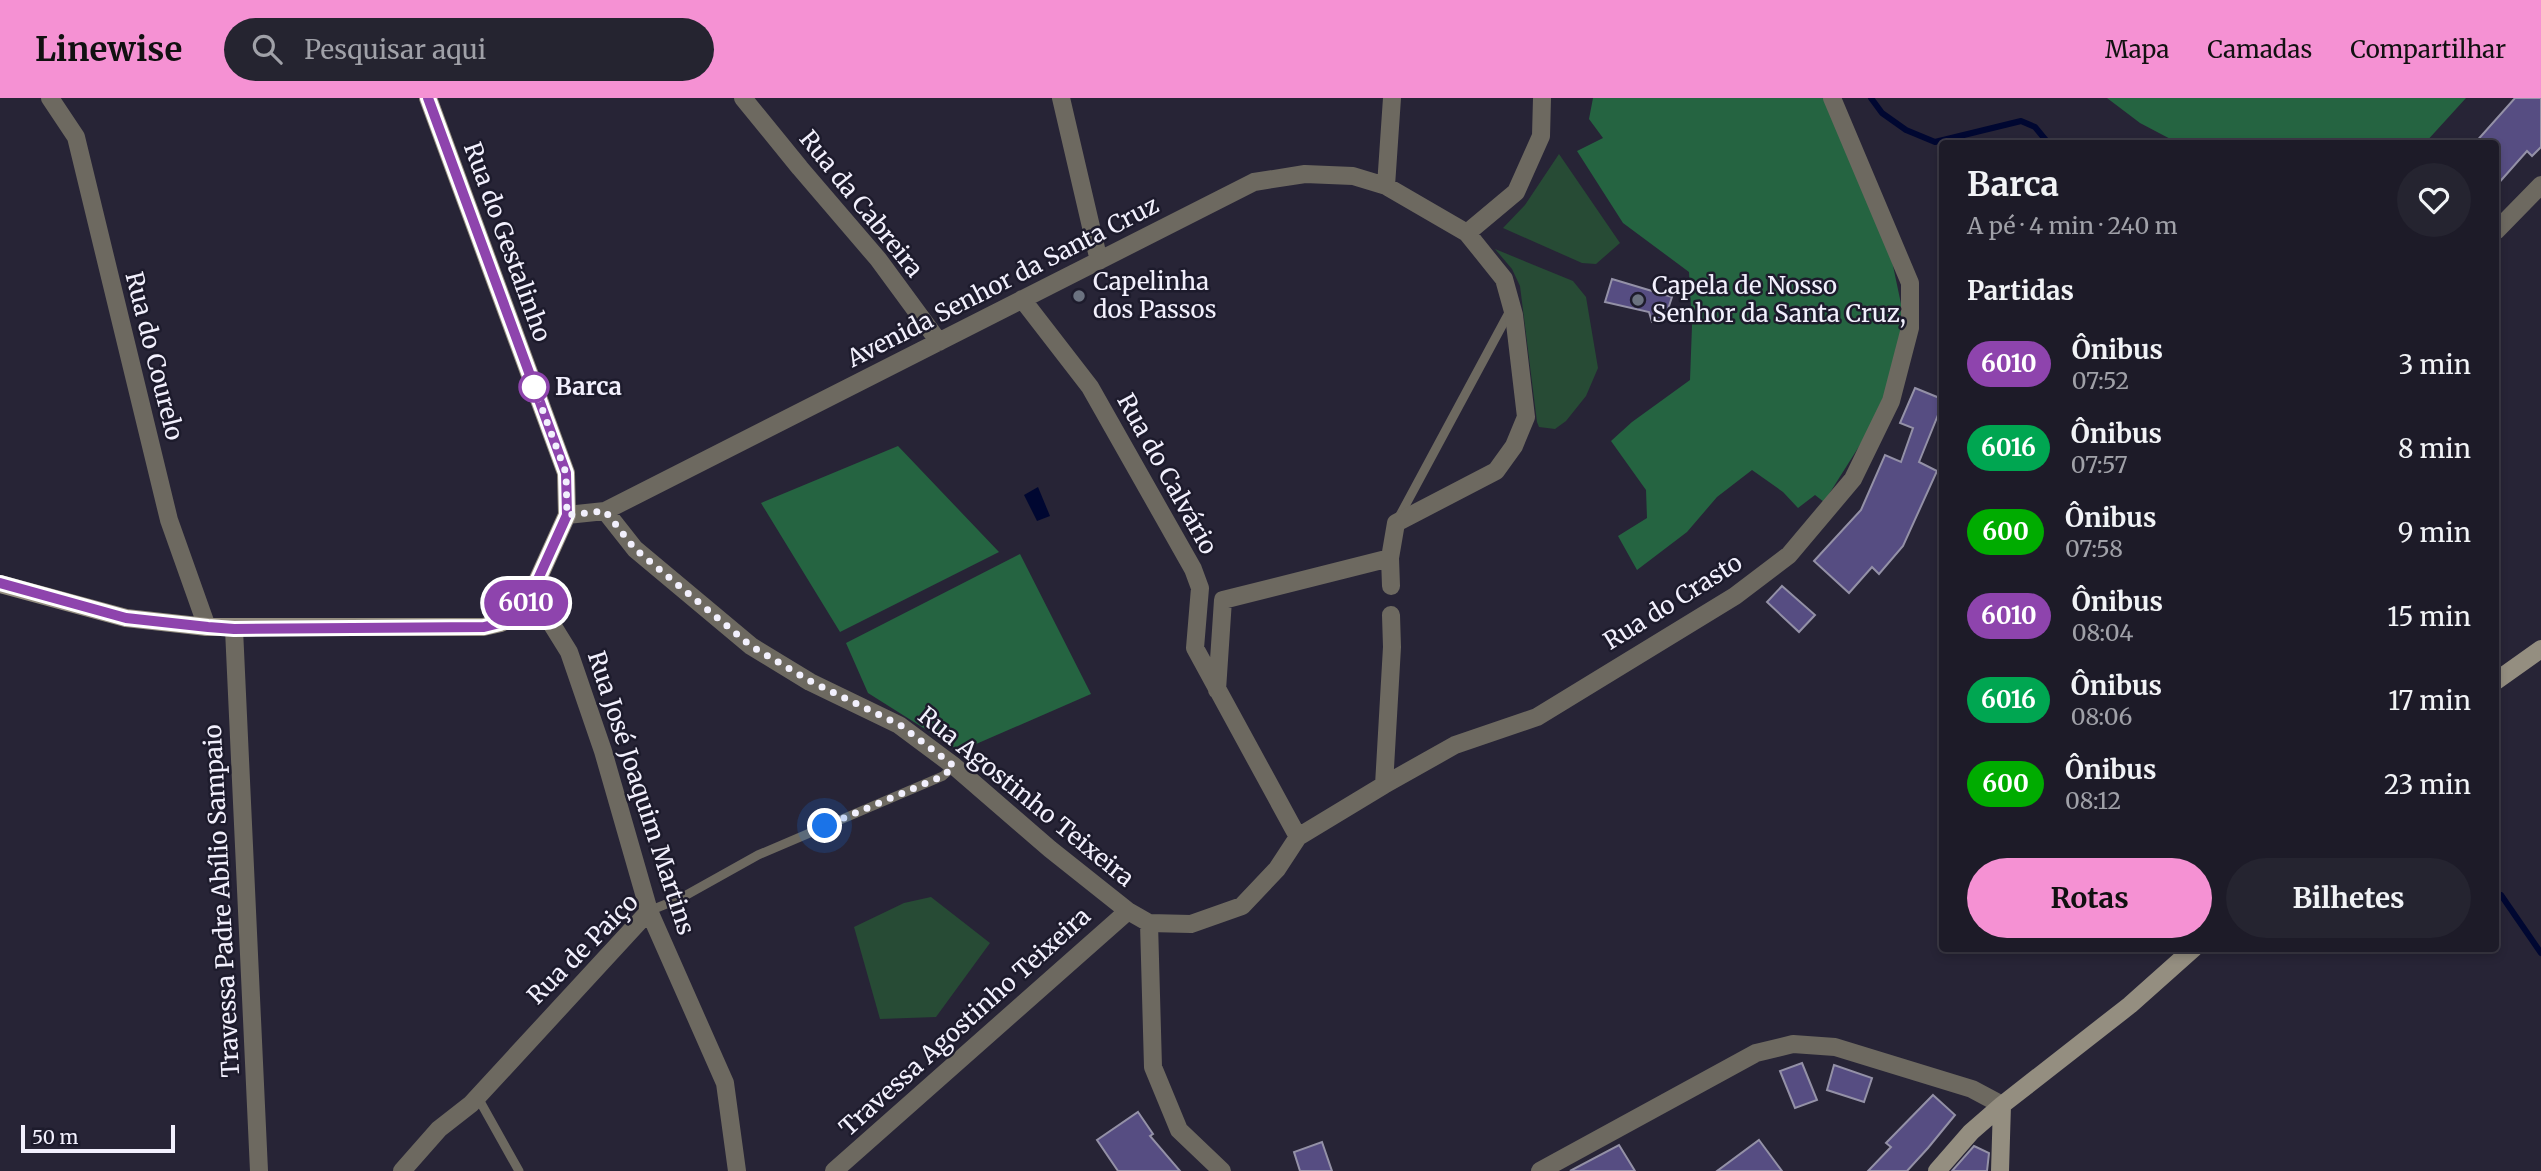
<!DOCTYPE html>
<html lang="pt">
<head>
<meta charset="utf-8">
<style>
	body { margin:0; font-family:Merriweather,serif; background:#252430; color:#f1f3f6; height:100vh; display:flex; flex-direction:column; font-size:26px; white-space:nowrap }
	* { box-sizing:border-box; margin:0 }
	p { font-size:23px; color:#a0a1a8 }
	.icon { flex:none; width:38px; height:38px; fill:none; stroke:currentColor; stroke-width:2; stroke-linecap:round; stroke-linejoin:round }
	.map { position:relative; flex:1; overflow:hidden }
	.sheet { position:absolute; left:1939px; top:42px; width:560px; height:812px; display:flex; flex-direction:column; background:#1d1b28; border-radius:7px; box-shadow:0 4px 10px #0003,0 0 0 2px #3b3945 }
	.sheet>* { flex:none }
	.badge { padding:0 14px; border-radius:23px; font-size:24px; line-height:46px }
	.scale { position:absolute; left:21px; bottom:18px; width:154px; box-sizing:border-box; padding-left:7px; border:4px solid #f2f0fd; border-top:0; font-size:19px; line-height:24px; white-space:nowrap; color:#f2f0fd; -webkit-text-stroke:5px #1d1b2c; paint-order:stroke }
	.you { position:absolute; width:35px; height:35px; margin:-18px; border:5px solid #fff; border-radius:50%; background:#1a73e8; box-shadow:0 0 0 10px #1a73e833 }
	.map>.badge { position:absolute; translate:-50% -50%; box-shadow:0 0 0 4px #fff }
	h2 { padding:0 28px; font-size:26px; line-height:63px }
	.round { display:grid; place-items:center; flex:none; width:74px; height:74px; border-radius:37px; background:#252430 }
	.headline { display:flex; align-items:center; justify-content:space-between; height:119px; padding:0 28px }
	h1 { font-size:33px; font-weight:700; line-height:52px }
	.primary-button { display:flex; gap:14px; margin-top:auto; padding:14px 28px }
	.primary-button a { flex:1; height:80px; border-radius:42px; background:#f591d3; color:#111; font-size:28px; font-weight:700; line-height:80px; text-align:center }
	.primary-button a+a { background:#252430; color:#f1f3f6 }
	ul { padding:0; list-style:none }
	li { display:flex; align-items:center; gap:21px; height:84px; padding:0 28px }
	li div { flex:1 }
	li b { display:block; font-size:26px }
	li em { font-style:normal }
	li .badge { min-width:77px; font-weight:700; text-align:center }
	header { display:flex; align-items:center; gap:42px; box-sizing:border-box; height:98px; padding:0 35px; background:#f591d3; color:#111 }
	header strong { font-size:33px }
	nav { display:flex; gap:38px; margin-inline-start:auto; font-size:24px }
	.search { width:490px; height:63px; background:#252430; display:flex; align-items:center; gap:18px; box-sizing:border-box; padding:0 24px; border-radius:38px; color:#a0a1a8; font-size:26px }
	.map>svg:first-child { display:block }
</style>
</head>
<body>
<header>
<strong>Linewise</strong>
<div class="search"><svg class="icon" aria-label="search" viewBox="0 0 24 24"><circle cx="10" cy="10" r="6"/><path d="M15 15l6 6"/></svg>Pesquisar aqui</div>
<nav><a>Mapa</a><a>Camadas</a><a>Compartilhar</a></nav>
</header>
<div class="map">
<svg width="2541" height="1073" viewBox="0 0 2541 1073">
	<rect width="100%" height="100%" fill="#272436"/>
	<path fill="#274b35" d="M 1559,56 L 1620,145 L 1596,166 L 1582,165 L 1503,130 L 1525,107 Z
		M 1495,151 L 1573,183 L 1586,199 L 1598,270 L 1586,298 L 1566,323 L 1555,331 L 1539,329 L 1537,324 L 1520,188 L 1512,171 Z
		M 931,799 L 990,845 L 936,919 L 880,921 L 854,829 L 904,805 Z"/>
	<path fill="#256441" d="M 1593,0 L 1826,0 L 1892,163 L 1904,220 L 1892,296 L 1824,404 L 1815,397 L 1798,410 L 1783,394 L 1752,372 L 1717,399 L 1687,434 L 1637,472 L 1618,438 L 1647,420 L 1646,392 L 1611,343 L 1632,324 L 1690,282 L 1692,228 L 1689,174 L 1623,125 L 1577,53 L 1603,40 L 1589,21 Z
		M 2107,0 L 2466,0 L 2425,45 L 2178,45 L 2140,25 Z
		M 898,348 L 999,454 L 840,534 L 761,405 Z
		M 1020,456 L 1091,596 L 960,653 L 868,595 L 846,545 Z"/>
	<path fill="#000731" d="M 1038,389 L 1050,418 L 1037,423 L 1024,397 Z"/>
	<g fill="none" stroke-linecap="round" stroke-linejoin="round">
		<path stroke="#000731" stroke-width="6" d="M 1871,0 L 1882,15 L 1906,32 L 1935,44 L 2021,23 L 2035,29 L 2049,46
			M 2496,796 L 2501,797 L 2541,855"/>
	</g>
	<path fill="#564d82" stroke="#9491a7" stroke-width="2" d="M 2515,0 L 2541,0 L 2541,49 L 2532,58 L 2527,53 L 2496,88 L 2496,46 L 2474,46 Z
		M 1612,181 L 1672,199 L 1664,223 L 1652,224 L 1649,214 L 1605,204 Z
		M 1915,290 L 1942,301 L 1942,307 L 1919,364 L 1937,373 L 1903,448 L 1879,476 L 1872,469 L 1849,495 L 1814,463 L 1861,412 L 1885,357 L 1901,364 L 1913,330 L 1900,325 Z
		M 1782,488 L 1815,517 L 1799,534 L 1767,504 Z
		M 1802,965 L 1817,1002 L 1795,1010 L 1780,973 Z
		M 1834,967 L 1872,980 L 1864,1004 L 1827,992 Z
		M 1933,997 L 1955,1017 L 1928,1050 L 1907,1073 L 1868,1073 L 1891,1049 L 1886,1045 Z
		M 1138,1014 L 1153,1036 L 1150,1038 L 1180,1073 L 1118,1073 L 1097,1042 Z
		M 1759,1042 L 1782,1073 L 1717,1073 Z
		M 1322,1044 L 1332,1073 L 1300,1073 L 1294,1054 Z
		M 1619,1047 L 1635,1073 L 1570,1073 Z
		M 1974,1048 L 1989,1055 L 1987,1073 L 1952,1073 Z"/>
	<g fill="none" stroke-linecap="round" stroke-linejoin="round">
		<path stroke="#6d6960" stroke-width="9" d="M 1398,421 L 1511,211
			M 649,813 L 681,800 L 758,757 L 943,678 L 954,668
			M 477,998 L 519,1073"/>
		<path stroke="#6d6960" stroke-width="18" d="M 50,0 L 76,39 L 169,422 L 207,529
			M 743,0 L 800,70 L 878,161 L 939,244
			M 1061,0 L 1099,163
			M 1386,88 L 1392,0
			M 2496,133 L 2541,87
			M 1467,135 L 1516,94 L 1541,38 L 1542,0
			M 1022,201 L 1090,289 L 1193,471 L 1200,490 L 1195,550 L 1298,739
			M 605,413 L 635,451 L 751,548 L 810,584 L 899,627 L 954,668 L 1050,751 L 1128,813 L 1149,825 L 1191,826 L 1242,808 L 1277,771 L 1298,739 L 1384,687 L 1455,647 L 1537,619 L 1735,498 L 1789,457 L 1853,381 L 1891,303 L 1910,230 L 1910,185 L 1832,0
			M 567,417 L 605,413 L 1254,84 L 1305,76 L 1353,78 L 1386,88 L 1467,135 L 1504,181 L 1514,217 L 1526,319 L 1514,348 L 1496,373 L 1396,425 L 1390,460 L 1391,488
			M 529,501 L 551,525 L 569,554 L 603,653 L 649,813 L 725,985 L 737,1073
			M 234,531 L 259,1073
			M 1217,592 L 1223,502 L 1390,460
			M 1384,687 L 1392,549 L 1391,517
			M 1149,825 L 1153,969 L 1179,1032 L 1222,1073
			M 402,1073 L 439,1031 L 471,1006 L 649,813
			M 834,1073 L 1128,813
			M 1540,1073 L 1756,955 L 1793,946 L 1835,949 L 1972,991 L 2002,1007"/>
		<path stroke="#948e80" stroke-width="18" d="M 0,486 L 126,520 L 207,529 L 483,529 L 501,525 L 517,516 L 529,501 L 567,417 L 566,375 L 428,0
			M 2496,583 L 2541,551
			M 1937,1073 L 1971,1034 L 2002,1007 L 2130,907 L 2194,850
			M 2000,1073 L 2002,1007"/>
	</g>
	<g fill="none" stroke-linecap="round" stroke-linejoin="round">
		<defs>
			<path id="line" d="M 0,485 L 126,520 L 208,529 L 234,531 L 484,529 L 500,525 L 517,516 L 529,501 L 567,417 L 566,375 L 428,0"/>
		</defs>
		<use href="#line" stroke="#fff" stroke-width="16"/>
		<use href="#line" stroke="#8e44ad" stroke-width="10"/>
		<path stroke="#f2f0fd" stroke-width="7" stroke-dasharray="0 12.6" d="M 534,289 L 566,375 L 567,417 L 605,413 L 635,451 L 751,548 L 810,583 L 900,627 L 954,668 L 943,678 L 825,728"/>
	</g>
	<g fill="#6b7280" stroke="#1d1b2c" stroke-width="2.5">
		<circle cx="1079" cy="198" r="7"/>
		<circle cx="1638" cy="202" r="7"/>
	</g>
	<circle fill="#fff" stroke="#8e44ad" stroke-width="3.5" cx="534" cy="289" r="14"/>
	<g text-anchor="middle" stroke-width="5" stroke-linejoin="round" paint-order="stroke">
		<g font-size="24" fill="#f2f0fd" stroke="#1d1b2c">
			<text transform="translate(861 106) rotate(51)" y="8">Rua da Cabreira</text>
			<text transform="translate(507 144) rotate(70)" y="8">Rua do Gestalinho</text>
			<text transform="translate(1003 184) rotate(-27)" y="8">Avenida Senhor da Santa Cruz</text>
			<text transform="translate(154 258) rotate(76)" y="8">Rua do Courelo</text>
			<text transform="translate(1167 376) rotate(61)" y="8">Rua do Calvário</text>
			<text transform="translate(1673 504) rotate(-32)" y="8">Rua do Crasto</text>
			<text transform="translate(641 695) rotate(72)" y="8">Rua José Joaquim Martins</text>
			<text transform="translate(1026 699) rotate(39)" y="8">Rua Agostinho Teixeira</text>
			<text transform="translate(222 803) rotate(-93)" y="8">Travessa Padre Abílio Sampaio</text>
			<text transform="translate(583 851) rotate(-45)" y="8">Rua de Paiço</text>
			<text transform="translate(965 924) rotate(-42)" y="8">Travessa Agostinho Teixeira</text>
		</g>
		<g font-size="24" fill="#f2f0fd" stroke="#1d1b2c" text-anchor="start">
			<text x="1093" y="192">Capelinha<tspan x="1093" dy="28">dos Passos</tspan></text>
			<text x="1652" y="196">Capela de Nosso<tspan x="1652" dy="28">Senhor da Santa Cruz,</tspan></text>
		</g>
		<g font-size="24" font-weight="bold" fill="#f2f0fd" stroke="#1d1b2c" text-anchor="start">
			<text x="555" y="297">Barca</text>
		</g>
	</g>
</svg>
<div class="scale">50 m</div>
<div class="you" style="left:825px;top:728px"></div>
<b class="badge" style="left:526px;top:505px;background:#8e44ad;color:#fff">6010</b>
<section class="sheet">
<div class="headline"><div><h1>Barca</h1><p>A pé · 4 min · 240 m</p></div><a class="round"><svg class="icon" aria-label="heart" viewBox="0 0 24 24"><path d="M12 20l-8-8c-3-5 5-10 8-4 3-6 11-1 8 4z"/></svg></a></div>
<h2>Partidas</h2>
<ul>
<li><span class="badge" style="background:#8e44ad;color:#fff">6010</span><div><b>Ônibus</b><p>07:52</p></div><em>3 min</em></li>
<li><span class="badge" style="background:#00a651;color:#fff">6016</span><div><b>Ônibus</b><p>07:57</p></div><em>8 min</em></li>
<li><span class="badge" style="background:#00ac00;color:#fff">600</span><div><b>Ônibus</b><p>07:58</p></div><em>9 min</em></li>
<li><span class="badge" style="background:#8e44ad;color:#fff">6010</span><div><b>Ônibus</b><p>08:04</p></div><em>15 min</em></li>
<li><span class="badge" style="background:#00a651;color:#fff">6016</span><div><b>Ônibus</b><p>08:06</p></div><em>17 min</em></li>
<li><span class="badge" style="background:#00ac00;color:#fff">600</span><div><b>Ônibus</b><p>08:12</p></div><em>23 min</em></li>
</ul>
<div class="primary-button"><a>Rotas</a><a>Bilhetes</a></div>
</section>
</div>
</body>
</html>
